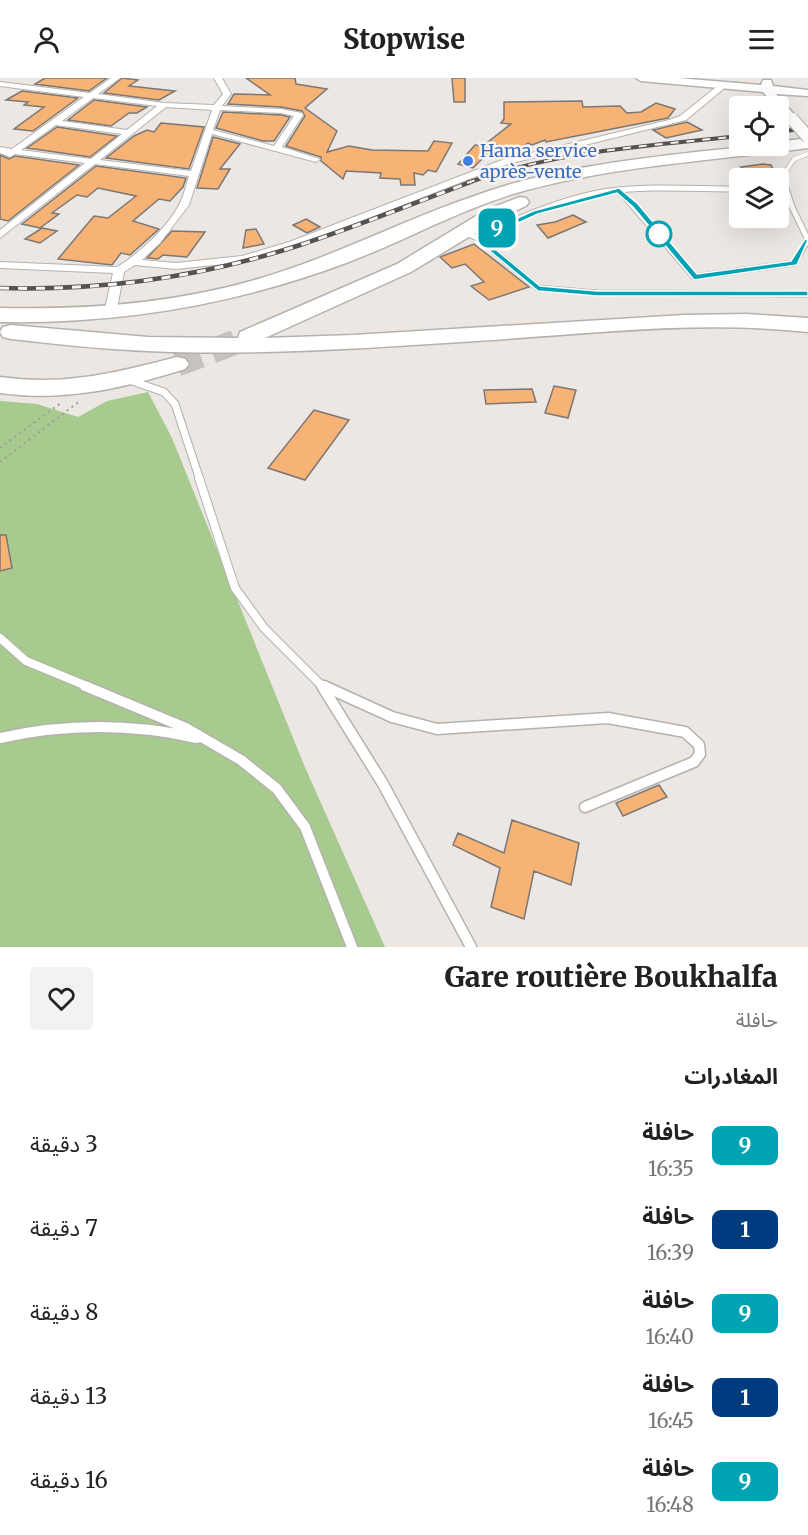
<!DOCTYPE html>
<html lang="ar">
<head>
<meta charset="utf-8">
<style>
	body { margin:0; font-family:Merriweather,"Noto Sans Arabic",serif; background:#f2f2f2; color:#222; direction:rtl; height:100vh; display:flex; flex-direction:column; font-size:22px; white-space:nowrap }
	* { box-sizing:border-box; margin:0 }
	p { font-size:20px; color:#767676 }
	.icon { flex:none; width:33px; height:33px; fill:none; stroke:currentColor; stroke-width:2; stroke-linecap:round; stroke-linejoin:round }
	.map { position:relative; height:869px; overflow:hidden; direction:ltr }
	.drawer { display:flex; flex-direction:column; background:#fff; flex:1 }
	.drawer>* { flex:none }
	.badge { padding:0 12px; border-radius:9px; font-size:21px; line-height:39px }
	.tools { position:absolute; left:729px; top:18px; display:grid; gap:12px }
	.tools a { display:grid; place-items:center; width:60px; height:60px; border-radius:6px; background:#fff; box-shadow:0 6px 24px #0002; font-size:30px }
	.map>.badge { position:absolute; translate:-50% -50%; box-shadow:0 0 0 3px #fff }
	h2 { padding:0 30px; font-size:22px; line-height:54px }
	.round { display:grid; place-items:center; flex:none; width:63px; height:63px; border-radius:6px; background:#f2f2f2 }
	.summary { display:flex; align-items:center; justify-content:space-between; height:102px; padding:0 30px }
	h1 { font-size:28px; font-weight:800; line-height:45px }
	ul { padding:0; list-style:none }
	li { display:flex; align-items:center; gap:18px; height:84px; padding:0 30px }
	li div { flex:1 }
	li b { display:block; font-size:22px }
	li em { font-style:normal }
	li .badge { min-width:66px; font-weight:700; text-align:center }
	header { display:flex; justify-content:space-between; align-items:center; height:78px; padding:0 30px; background:#fff; font-size:27px; font-weight:800 }
	.map>svg:first-child { display:block }
</style>
</head>
<body>
<header><svg class="icon" aria-label="menu" viewBox="0 0 24 24"><path d="M4 6h16M4 12h16M4 18h16"/></svg>Stopwise<svg class="icon" aria-label="person" viewBox="0 0 24 24"><circle cx="12" cy="8" r="4"/><path d="M4 21q1-7 8-7t8 7"/></svg></header>
<div class="map">
<svg width="808" height="869" viewBox="0 0 808 869">
	<rect width="100%" height="100%" fill="#ece7e3"/>
	<path fill="#a7cb8f" d="M 148,314 L 172,360 L 304,687 L 385,869 L 0,869 L 0,323 L 37,326 L 78,339 L 107,323 Z"/>
	<path fill="#f7b276" stroke="#7b7774" stroke-width="1.5" d="M 45,0 L 107,0 L 89,13 L 35,6 Z
		M 122,0 L 138,2 L 129,8 L 175,13 L 159,22 L 104,15 Z
		M 246,0 L 295,0 L 296,6 L 327,11 L 305,30 L 337,53 L 327,74 L 349,68 L 372,72 L 428,73 L 434,63 L 452,65 L 436,94 L 428,92 L 423,97 L 414,95 L 415,107 L 401,107 L 400,101 L 380,100 L 381,95 L 346,93 L 343,101 L 321,83 L 321,79 L 286,68 L 305,38 L 302,33 L 281,29 L 228,26 L 234,16 L 270,17 Z
		M 452,0 L 465,0 L 465,24 L 454,24 Z
		M 22,13 L 78,20 L 33,53 L 14,51 L 44,29 L 24,27 L 28,24 L 6,22 Z
		M 94,22 L 147,29 L 137,35 L 129,35 L 111,48 L 68,42 Z
		M 582,23 L 583,29 L 620,28 L 627,35 L 641,34 L 656,25 L 675,31 L 668,40 L 546,64 L 545,62 L 532,67 L 528,65 L 515,73 L 488,64 L 511,46 L 501,45 L 504,41 L 504,24 Z
		M 223,34 L 281,37 L 290,39 L 274,63 L 263,63 L 216,50 Z
		M 687,44 L 702,52 L 666,60 L 653,52 Z
		M 161,45 L 204,49 L 189,91 L 106,80 L 134,58 L 147,52 L 154,54 Z
		M 57,49 L 117,58 L 90,79 L 27,70 Z
		M 213,59 L 240,66 L 220,91 L 230,91 L 218,111 L 197,110 Z
		M 475,67 L 493,70 L 473,90 L 458,86 Z
		M 0,77 L 9,81 L 15,78 L 79,87 L 8,143 L 0,141 Z
		M 763,86 L 771,87 L 777,98 L 755,100 L 741,89 Z
		M 96,88 L 186,100 L 183,109 L 170,123 L 159,121 L 133,143 L 159,151 L 130,177 L 121,175 L 112,187 L 58,181 L 94,138 L 108,140 L 136,118 L 98,110 L 87,119 L 77,117 L 52,135 L 59,136 L 40,150 L 22,146 Z
		M 573,137 L 586,144 L 548,160 L 537,147 L 555,144 Z
		M 306,141 L 320,149 L 307,155 L 293,147 Z
		M 42,150 L 57,153 L 40,165 L 25,161 Z
		M 256,151 L 264,166 L 243,170 L 246,152 Z
		M 172,153 L 205,154 L 187,179 L 163,177 L 158,181 L 147,180 Z
		M 474,166 L 529,209 L 489,222 L 471,208 L 484,204 L 465,186 L 452,190 L 440,179 Z
		M 554,308 L 576,312 L 568,340 L 545,335 Z
		M 532,311 L 536,324 L 486,326 L 484,312 Z
		M 314,332 L 349,342 L 305,402 L 268,390 Z
		M 0,457 L 6,457 L 12,490 L 0,493 Z
		M 659,707 L 667,719 L 623,738 L 616,725 Z
		M 512,742 L 579,765 L 571,807 L 534,793 L 524,841 L 491,829 L 500,790 L 453,767 L 458,755 L 504,775 Z"/>
	<g fill="none" stroke-linecap="round" stroke-linejoin="round">
		<path stroke="#c7c2bf" stroke-width="25" stroke-dasharray="25 12" stroke-linecap="butt" d="M 177,286 L 244,261"/>
		<defs>
			<path id="lane-far4" d="M 784,105 L 782,99 L 794,81 L 808,76"/>
			<path id="lane-far3" d="M 784,104 L 792,129 L 808,162
				M 619,112 L 694,199 L 794,185 L 808,162
				M 463,154 L 478,160 L 538,210 L 597,215 L 808,216
				M 478,160 C 517,140 559,122 603,114 C 647,107 695,111 740,111"/>
			<path id="lane-far2" d="M 129,302 L 164,314 L 175,326 L 200,402"/>
			<path id="lane-far1" d="M 199,400 L 235,510 L 264,550 L 323,609
				M 0,560 L 26,583 L 89,609
				M 323,607 L 327,609"/>
			<path id="lane" d="M 85,608 L 186,650 L 241,682 L 277,711 L 305,749 L 352,869
				M 322,608 L 383,706 L 471,869
				M 324,608 L 392,639 L 437,651 L 608,640 L 685,654 L 699,667 L 700,676 L 694,684 L 585,729
				M 0,660 C 67,645 130,645 197,660"/>
			<path id="street" d="M 111,0 L 120,0 L 98,16 L 164,25 L 214,27 L 223,16 L 214,0 L 222,0 L 231,16 L 222,28 L 281,31 L 302,35 L 303,37 L 282,69 L 320,81 L 316,84 L 212,56 L 189,127 L 160,165 L 142,182 L 176,185 L 242,178 L 289,164 L 502,82 L 669,42 L 680,38 L 720,6 L 727,8 L 686,42 L 508,86 L 297,168 L 243,184 L 176,191 L 135,187 L 124,194 L 116,235 L 110,238 L 104,235 L 113,195 L 0,190 L 0,184 L 117,189 C 139,176 169,148 180,125 C 184,117 186,107 189,98 L 95,86 L 0,160 L 0,152 L 85,85 L 15,76 L 10,79 L 0,75 L 0,69 L 12,71 L 84,19 L 0,8 L 0,4 L 90,15 ZM 93,20 L 157,28 L 127,52 L 62,43 ZM 166,29 L 212,32 L 191,93 L 100,82 ZM 220,32 L 281,35 L 294,38 L 274,68 L 213,52 ZM 56,47 L 122,56 L 91,81 L 21,72 Z"/>
			<path id="secondary" d="M 636,0 L 678,0 L 761,7 L 763,2 L 771,2 L 773,8 L 808,12 L 808,18 L 776,16 L 798,41 L 792,45 L 788,44 L 778,33 L 778,28 L 775,28 L 763,14 L 641,3 Z"/>
			<path id="highway" d="M 808,60 L 808,70 C 710,83 608,88 513,116 C 455,134 402,164 346,185 C 234,227 119,246 0,244 L 0,230 C 85,232 169,226 251,203 C 330,181 402,142 480,116 C 541,94 606,85 670,77 C 706,73 742,68 778,68 L 778,64 Z
				M 520,119 L 526,120 L 529,124 L 526,128 L 500,140 L 411,194 L 265,260 L 353,257 L 684,237 L 746,236 L 808,240 L 808,254 C 698,242 587,256 477,263 C 367,270 257,278 147,273 C 101,271 56,266 11,261 L 3,259 L 0,254 L 3,249 L 11,247 L 148,259 L 238,260 L 240,254 L 397,186 L 486,132 Z
				M 177,279 L 185,281 L 189,286 L 185,291 C 124,310 65,324 0,315 L 0,299 C 65,308 115,295 177,279 Z"/>
		</defs>
		<use href="#lane-far4" stroke="#b5b1ad" stroke-width="5"/>
		<use href="#lane-far3" stroke="#b5b1ad" stroke-width="7"/>
		<use href="#lane-far2" stroke="#b5b1ad" stroke-width="9"/>
		<use href="#lane-far1" stroke="#b5b1ad" stroke-width="10"/>
		<use href="#lane" stroke="#b5b1ad" stroke-width="13"/>
		<use href="#street" stroke="#b5b1ad" stroke-width="2"/>
		<use href="#secondary" stroke="#b5b1ad" stroke-width="3"/>
		<use href="#highway" stroke="#b5b1ad" stroke-width="3"/>
		<path stroke="#a09c99" stroke-width="2" stroke-dasharray="2 4" stroke-linecap="butt" d="M 0,370 L 62,324
			M 0,384 L 81,322"/>
		<use href="#lane-far4" stroke="#fff" stroke-width="4"/>
		<use href="#lane-far3" stroke="#fff" stroke-width="5"/>
		<use href="#lane-far2" stroke="#fff" stroke-width="7"/>
		<use href="#lane-far1" stroke="#fff" stroke-width="8"/>
		<use href="#lane" stroke="#fff" stroke-width="10"/>
		<use href="#street" fill="#fff" fill-rule="evenodd"/>
		<use href="#secondary" fill="#fff" fill-rule="evenodd"/>
		<use href="#highway" fill="#fff" fill-rule="evenodd"/>
		<defs>
			<path id="rail-far1" d="M 778,54 L 808,50
				M 467,105 C 556,73 647,68 740,58"/>
			<path id="rail" d="M 0,210 C 103,213 202,199 300,167 C 358,148 414,125 471,104"/>
		</defs>
		<use href="#rail-far1" stroke="#555251" stroke-width="4"/>
		<use href="#rail" stroke="#555251" stroke-width="4.5"/>
		<use href="#rail-far1" stroke="#f9f4f1" stroke-width="2" stroke-dasharray="8" stroke-linecap="butt"/>
		<use href="#rail" stroke="#f9f4f1" stroke-width="3" stroke-dasharray="9" stroke-linecap="butt"/>
		<defs>
			<path id="secondary-bridge" d="M 792,41 L 808,59"/>
		</defs>
		<use href="#secondary-bridge" stroke="#b5b1ad" stroke-width="14" stroke-linecap="butt"/>
		<use href="#secondary-bridge" stroke="#fff" stroke-width="12"/>
	</g>
	<path fill="#00a3b4" stroke="#fff" stroke-width="1.5" d="M 619,110 L 638,126 L 697,196 L 791,183 L 805,161 L 808,162 L 797,187 L 694,202 L 633,129 L 617,115 L 538,136 L 483,161 L 540,208 L 597,213 L 808,213 L 808,218 L 597,218 L 538,213 L 474,160 L 533,133 Z"/>
	<circle fill="#3f7fe0" stroke="#f9f4f1" stroke-width="2" cx="468" cy="83" r="6"/>
	<circle fill="#fff" stroke="#00a3b4" stroke-width="3" cx="659" cy="156" r="12"/>
	<g text-anchor="middle" stroke-width="5" stroke-linejoin="round" paint-order="stroke">
		<g font-size="18" fill="#366cbe" stroke="#f9f4f1" text-anchor="start">
			<text x="480" y="79">Hama service<tspan x="480" dy="21">après-vente</tspan></text>
		</g>
	</g>
</svg>
<div class="tools">
<a><svg class="icon" aria-label="locate" viewBox="0 0 24 24"><circle cx="12" cy="12" r="6"/><path d="M12 2v4M12 18v4M2 12h4M18 12h4"/></svg></a>
<a><svg class="icon" aria-label="layers" viewBox="0 0 24 24"><path d="M12 4l9 5-9 5-9-5zM3 14l9 5 9-5"/></svg></a>
</div>
<b class="badge" style="left:497px;top:150px;background:#00a3b4;color:#fff">9</b>
</div>
<section class="drawer">
<div class="summary"><div><h1>Gare routière Boukhalfa</h1><p>حافلة</p></div><a class="round"><svg class="icon" aria-label="heart" viewBox="0 0 24 24"><path d="M12 20l-8-8c-3-5 5-10 8-4 3-6 11-1 8 4z"/></svg></a></div>
<h2>المغادرات</h2>
<ul>
<li><span class="badge" style="background:#00a3b4;color:#fff">9</span><div><b>حافلة</b><p>16:35</p></div><em>3 دقيقة</em></li>
<li><span class="badge" style="background:#003b80;color:#fff">1</span><div><b>حافلة</b><p>16:39</p></div><em>7 دقيقة</em></li>
<li><span class="badge" style="background:#00a3b4;color:#fff">9</span><div><b>حافلة</b><p>16:40</p></div><em>8 دقيقة</em></li>
<li><span class="badge" style="background:#003b80;color:#fff">1</span><div><b>حافلة</b><p>16:45</p></div><em>13 دقيقة</em></li>
<li><span class="badge" style="background:#00a3b4;color:#fff">9</span><div><b>حافلة</b><p>16:48</p></div><em>16 دقيقة</em></li>
</ul>
</section>
</body>
</html>
